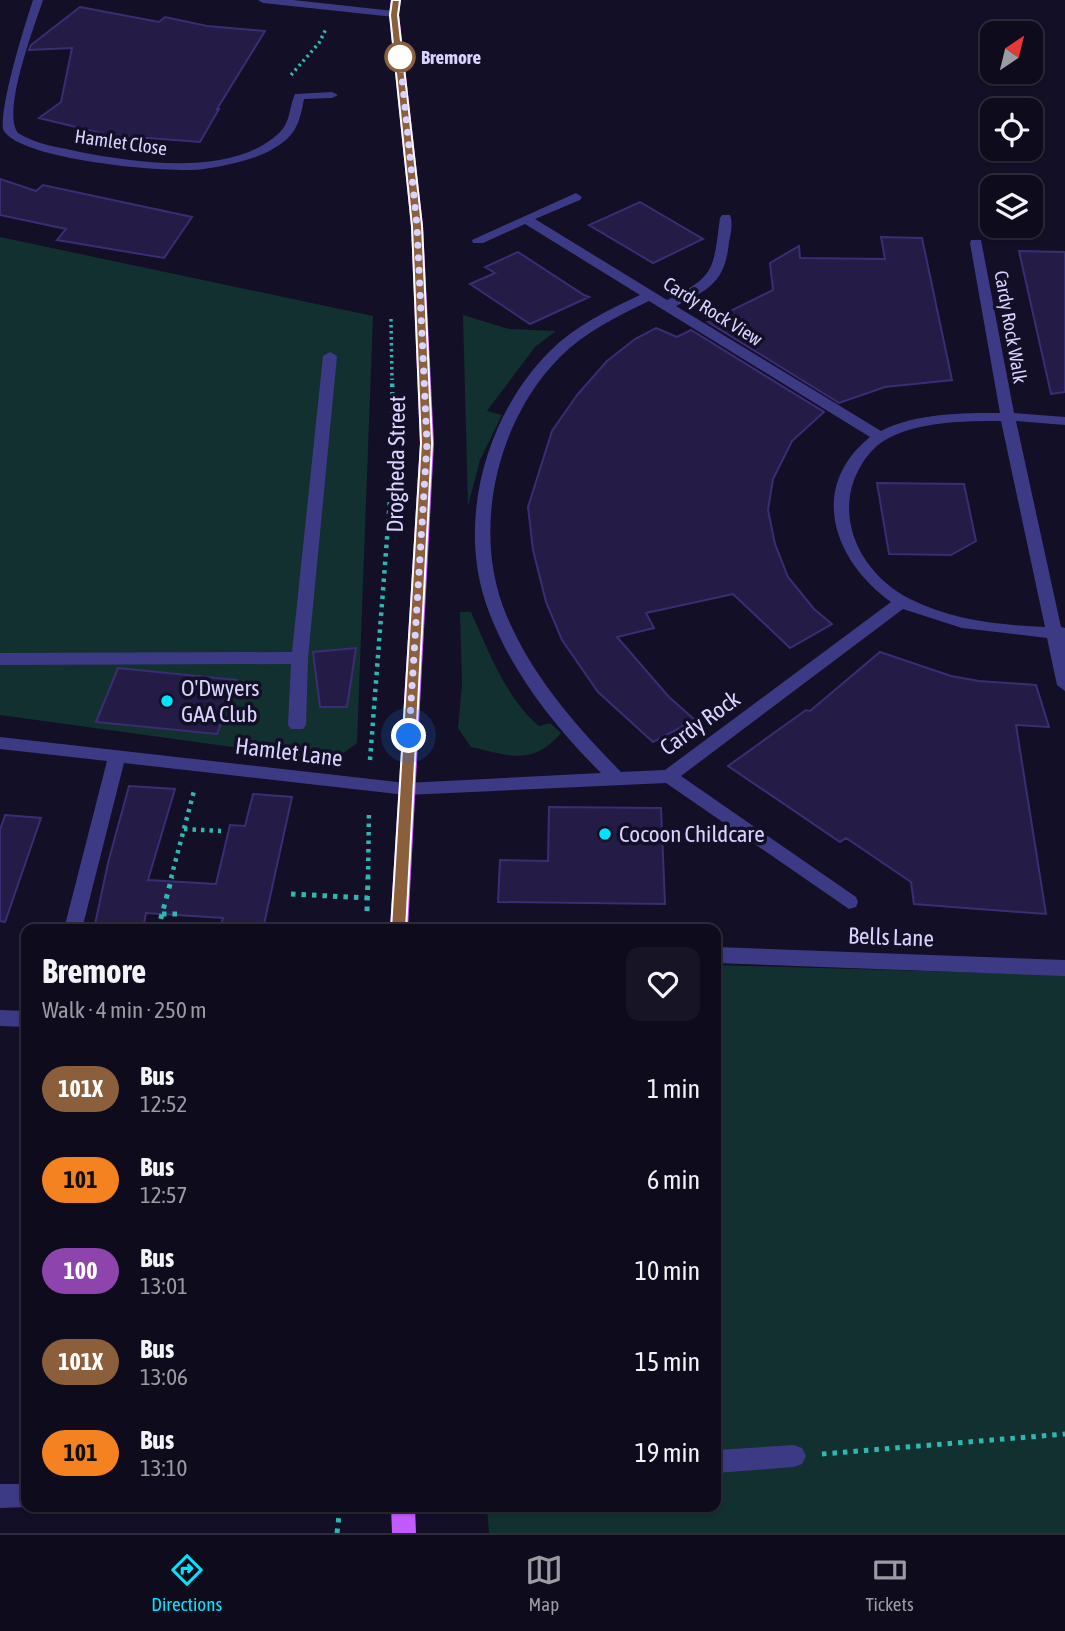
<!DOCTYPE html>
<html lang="en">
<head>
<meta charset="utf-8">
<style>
	body { margin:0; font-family:"Asap Condensed",sans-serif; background:#171425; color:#f1f3f6; height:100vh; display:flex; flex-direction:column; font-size:26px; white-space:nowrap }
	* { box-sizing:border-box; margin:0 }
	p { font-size:23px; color:#9b9ba3 }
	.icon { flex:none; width:38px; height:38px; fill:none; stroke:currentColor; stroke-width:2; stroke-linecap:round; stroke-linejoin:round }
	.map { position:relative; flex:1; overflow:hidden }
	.drawer { position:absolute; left:21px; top:924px; width:700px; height:588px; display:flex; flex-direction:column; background:#0e0b1c; border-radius:14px; box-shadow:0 2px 5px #0004,0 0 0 2px #2e2b3b }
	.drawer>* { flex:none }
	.badge { padding:0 14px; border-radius:23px; font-size:24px; line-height:46px }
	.needle { width:46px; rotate:35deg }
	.tools { position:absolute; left:980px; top:21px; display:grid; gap:14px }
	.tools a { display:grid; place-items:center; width:63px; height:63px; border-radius:14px; background:#0e0b1c; box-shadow:0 2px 5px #0004,0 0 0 2px #2e2b3b; font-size:35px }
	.you { position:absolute; width:35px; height:35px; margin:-18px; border:5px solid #fff; border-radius:50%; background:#1a73e8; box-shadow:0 0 0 10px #1a73e833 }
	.map>.badge { position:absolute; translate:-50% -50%; box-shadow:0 0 0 4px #fff }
	.round { display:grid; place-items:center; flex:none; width:74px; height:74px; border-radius:14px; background:#171425 }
	.head { display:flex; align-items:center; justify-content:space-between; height:119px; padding:0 21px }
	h1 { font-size:33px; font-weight:700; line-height:52px }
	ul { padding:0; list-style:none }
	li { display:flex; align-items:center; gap:21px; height:91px; padding:0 21px }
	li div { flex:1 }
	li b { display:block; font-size:26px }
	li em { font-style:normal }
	li .badge { min-width:77px; font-weight:700; text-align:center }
	.tabs { display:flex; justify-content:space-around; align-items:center; height:98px; border-top:2px solid #2e2b3b; background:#0e0b1c; font-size:19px; color:#9b9ba3 }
	.tabs a { display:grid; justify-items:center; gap:4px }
	.tabs .current { color:#00e5ff }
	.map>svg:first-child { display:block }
</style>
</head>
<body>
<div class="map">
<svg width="1065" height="1533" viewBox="0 0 1065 1533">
	<rect width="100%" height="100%" fill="#130f26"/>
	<path fill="#12302f" d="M 0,237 L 373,316 L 357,743 L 333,761 L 0,715 Z
		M 463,315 L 509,329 L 556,331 L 535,347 L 487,411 L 502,415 L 480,460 L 468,506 Z
		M 460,612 L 471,612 C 489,652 505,697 539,726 L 550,723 L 561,733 C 533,766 509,756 471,747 L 458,728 L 462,684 Z
		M 716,965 L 1065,975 L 1065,1533 L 489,1533 L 487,1507 L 716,1507 Z"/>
	<path fill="#241b47" stroke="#3b2d73" stroke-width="2" d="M 80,7 L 159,22 L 165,17 L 207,26 L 265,31 L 217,109 L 219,109 L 200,142 L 109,135 L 39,118 L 61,102 L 72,48 L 29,50 L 31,45 Z
		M 0,179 L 36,191 L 43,185 L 192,217 L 164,258 L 57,240 L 66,229 L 0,215 Z
		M 640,202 L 703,239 L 653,263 L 589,225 Z
		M 881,237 L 922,238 L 952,380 L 885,387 L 839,403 L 708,322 L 773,290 L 770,263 L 799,246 L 800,258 L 885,259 Z
		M 1019,251 L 1065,252 L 1065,392 L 1051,394 Z
		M 518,252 L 584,295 L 589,297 L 530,324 L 470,284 L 495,273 L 485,267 Z
		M 656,328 L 677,337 L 691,330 L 824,412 L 792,441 L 773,479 L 768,510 L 775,544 L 788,577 L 814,609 L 832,624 L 790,648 L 733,594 L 646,613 L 654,628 L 617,637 L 669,697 L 695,720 L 653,742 L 598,692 L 562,640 L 546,602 L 533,550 L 528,507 L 552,431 L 577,395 L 607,361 L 635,339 Z
		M 877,483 L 964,484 L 976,541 L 951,555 L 889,554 Z
		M 356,648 L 347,707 L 320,707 L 313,652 Z
		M 880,652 L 951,676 L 979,681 L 1036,685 L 1049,727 L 1016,725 L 1046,914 L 914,904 L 911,882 L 846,838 L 840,842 L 728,766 L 806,710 L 810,711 Z
		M 118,668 L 237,680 L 217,734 L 96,722 Z
		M 129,786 L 175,789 L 148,880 L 216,884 L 230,825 L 245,826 L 253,794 L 292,797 L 263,929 L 220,929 L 223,918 L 146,913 L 143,929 L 94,929 L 108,863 Z
		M 549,807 L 661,808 L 665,904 L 498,902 L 500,860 L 548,861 Z
		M 5,815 L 41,818 L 5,922 L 0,921 L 0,830 Z"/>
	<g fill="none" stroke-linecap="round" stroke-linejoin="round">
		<path stroke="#2fb8b0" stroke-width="3.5" stroke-dasharray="2.5 3.5" stroke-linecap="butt" d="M 291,75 L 319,43 L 326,29
			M 391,319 L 392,380"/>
		<path stroke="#2fb8b0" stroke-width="4.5" stroke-dasharray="3.5 5" stroke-linecap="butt" d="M 370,760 L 394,447 L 392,378
			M 184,829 L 221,831
			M 171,878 L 194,791
			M 368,878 L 369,811"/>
		<path stroke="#2fb8b0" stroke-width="5" stroke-dasharray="4.5 6" stroke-linecap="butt" d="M 291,894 L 368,898
			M 367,911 L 368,877
			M 162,914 L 178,914
			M 158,929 L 172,877
			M 822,1454 L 1065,1434
			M 337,1533 L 340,1507"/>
		<path fill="#3d3a85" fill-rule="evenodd" d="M 33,0 L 43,0 C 35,25 1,112 18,133 C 37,145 59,147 80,152 C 137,163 233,177 279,133 C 291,122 289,107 295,94 L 332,92 L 338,95 L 332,98 L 304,99 C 301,114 299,127 288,138 C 267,158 231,165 204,169 C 172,174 16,160 3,129 C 0,105 24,27 33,0 Z
			M 258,0 L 293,0 L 394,11 L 399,14 L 394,17 L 263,3 Z
			M 576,193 L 582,197 L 580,200 L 535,219 L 667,300 C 716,276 713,270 720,218 L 722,215 L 730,215 C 733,223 731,233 729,242 C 725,282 710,289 676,306 L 881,431 C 916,413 962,413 1000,413 L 970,243 L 971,240 L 981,240 L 1014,413 L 1065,417 L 1065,425 L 1016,421 L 1061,627 L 1065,628 L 1065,691 L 1057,685 L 1047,638 L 962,628 L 903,609 L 681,776 L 856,897 L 858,902 L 856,907 L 849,909 L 666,783 L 406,795 L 124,763 L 82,929 L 64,929 L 107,761 L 0,749 L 0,737 L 406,783 L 601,773 C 555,727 512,673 489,612 C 455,525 485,416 550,351 C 575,326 608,310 640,295 L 525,224 L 483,243 L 473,243 L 472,240 ZM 649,301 L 870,437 C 807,488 834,561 891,602 L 665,770 L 621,772 C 575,725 531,675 506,614 C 471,530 497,420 560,357 C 585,332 618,316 649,301 ZM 1001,421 L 1045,627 C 999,625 951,620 910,599 C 866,577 837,527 854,480 C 860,465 869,451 882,442 C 915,421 964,421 1001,421 Z
			M 330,352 L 337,356 L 308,658 L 306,725 L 303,729 L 291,729 L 288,725 L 291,664 L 0,665 L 0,653 L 292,652 L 323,356 Z
			M 716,947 L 1065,960 L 1065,976 L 716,963 Z
			M 0,1010 L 26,1011 L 26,1027 L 0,1026 Z
			M 794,1445 L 802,1448 L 806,1456 L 802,1464 L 794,1467 L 716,1473 L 716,1450 Z
			M 0,1484 L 26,1484 L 26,1507 L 29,1507 L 0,1508 Z"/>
		<path fill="#c25bff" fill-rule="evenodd" d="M 391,0 L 401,0 L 399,14 L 423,226 L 434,443 L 408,929 L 390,929 L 420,443 L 411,226 L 389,14 Z
			M 391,1507 L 415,1507 L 416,1533 L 392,1533 Z"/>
	</g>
	<path fill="#8b5e3c" stroke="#fff" stroke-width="2" d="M 392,0 L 400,0 L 398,15 L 422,226 L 432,443 L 406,929 L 399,935 L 391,929 L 421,443 L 412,226 L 390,15 Z"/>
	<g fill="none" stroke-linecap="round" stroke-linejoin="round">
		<path stroke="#d9d4ff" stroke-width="7" stroke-dasharray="0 12.6" d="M 400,57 L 417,226 L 427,443 L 409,736"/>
	</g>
	<circle fill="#fff" stroke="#8b5e3c" stroke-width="3.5" cx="400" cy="57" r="14"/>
	<g fill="#00e5ff" stroke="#130f26" stroke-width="2.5">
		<circle cx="167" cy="701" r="7"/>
		<circle cx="605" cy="834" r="7"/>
	</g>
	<g text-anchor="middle" stroke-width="7" stroke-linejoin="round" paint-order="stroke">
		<g font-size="19" font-weight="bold" fill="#d9d4ff" stroke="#130f26" text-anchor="start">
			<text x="421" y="64">Bremore</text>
		</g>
		<g font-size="19" fill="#d9d4ff" stroke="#130f26">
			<text transform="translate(121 142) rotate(8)" y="7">Hamlet Close</text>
			<text transform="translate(713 311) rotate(32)" y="7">Cardy Rock View</text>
			<text transform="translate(1011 327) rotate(80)" y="7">Cardy Rock Walk</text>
		</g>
		<g font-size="23" fill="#d9d4ff" stroke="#130f26">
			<text transform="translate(396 464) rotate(-89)" y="8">Drogheda Street</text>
			<text transform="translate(700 723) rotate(-36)" y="8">Cardy Rock</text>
			<text transform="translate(289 752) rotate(7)" y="8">Hamlet Lane</text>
			<text transform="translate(891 937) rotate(2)" y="8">Bells Lane</text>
		</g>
		<g font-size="23" fill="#d9d4ff" stroke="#130f26" text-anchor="start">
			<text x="181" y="696">O'Dwyers<tspan x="181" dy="26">GAA Club</tspan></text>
			<text x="619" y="842">Cocoon Childcare</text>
		</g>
	</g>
</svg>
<div class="tools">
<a><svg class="needle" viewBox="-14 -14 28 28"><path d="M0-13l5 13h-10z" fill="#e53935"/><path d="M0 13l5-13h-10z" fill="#9b9ba3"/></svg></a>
<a><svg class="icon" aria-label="locate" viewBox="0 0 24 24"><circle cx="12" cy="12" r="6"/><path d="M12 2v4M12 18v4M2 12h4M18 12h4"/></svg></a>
<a><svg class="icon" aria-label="layers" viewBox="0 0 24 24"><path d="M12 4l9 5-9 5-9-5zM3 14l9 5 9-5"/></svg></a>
</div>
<div class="you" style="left:409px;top:736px"></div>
<section class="drawer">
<div class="head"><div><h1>Bremore</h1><p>Walk · 4 min · 250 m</p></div><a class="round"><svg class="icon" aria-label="heart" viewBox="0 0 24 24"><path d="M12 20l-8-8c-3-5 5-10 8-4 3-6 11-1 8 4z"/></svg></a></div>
<ul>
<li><span class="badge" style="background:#8b5e3c;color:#fff">101X</span><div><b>Bus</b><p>12:52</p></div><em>1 min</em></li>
<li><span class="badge" style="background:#f58220;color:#111">101</span><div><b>Bus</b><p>12:57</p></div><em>6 min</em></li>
<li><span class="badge" style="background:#8e44ad;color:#fff">100</span><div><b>Bus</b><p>13:01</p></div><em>10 min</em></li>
<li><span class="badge" style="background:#8b5e3c;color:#fff">101X</span><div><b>Bus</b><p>13:06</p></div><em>15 min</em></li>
<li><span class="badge" style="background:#f58220;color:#111">101</span><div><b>Bus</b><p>13:10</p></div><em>19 min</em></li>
</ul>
</section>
</div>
<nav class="tabs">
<a class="current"><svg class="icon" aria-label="directions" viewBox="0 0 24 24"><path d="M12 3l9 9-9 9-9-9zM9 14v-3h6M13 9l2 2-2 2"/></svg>Directions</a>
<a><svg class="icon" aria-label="map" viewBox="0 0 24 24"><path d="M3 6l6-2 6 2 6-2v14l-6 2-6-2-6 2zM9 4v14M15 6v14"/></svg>Map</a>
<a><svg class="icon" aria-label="tickets" viewBox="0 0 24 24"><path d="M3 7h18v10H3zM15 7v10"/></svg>Tickets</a>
</nav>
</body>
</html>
